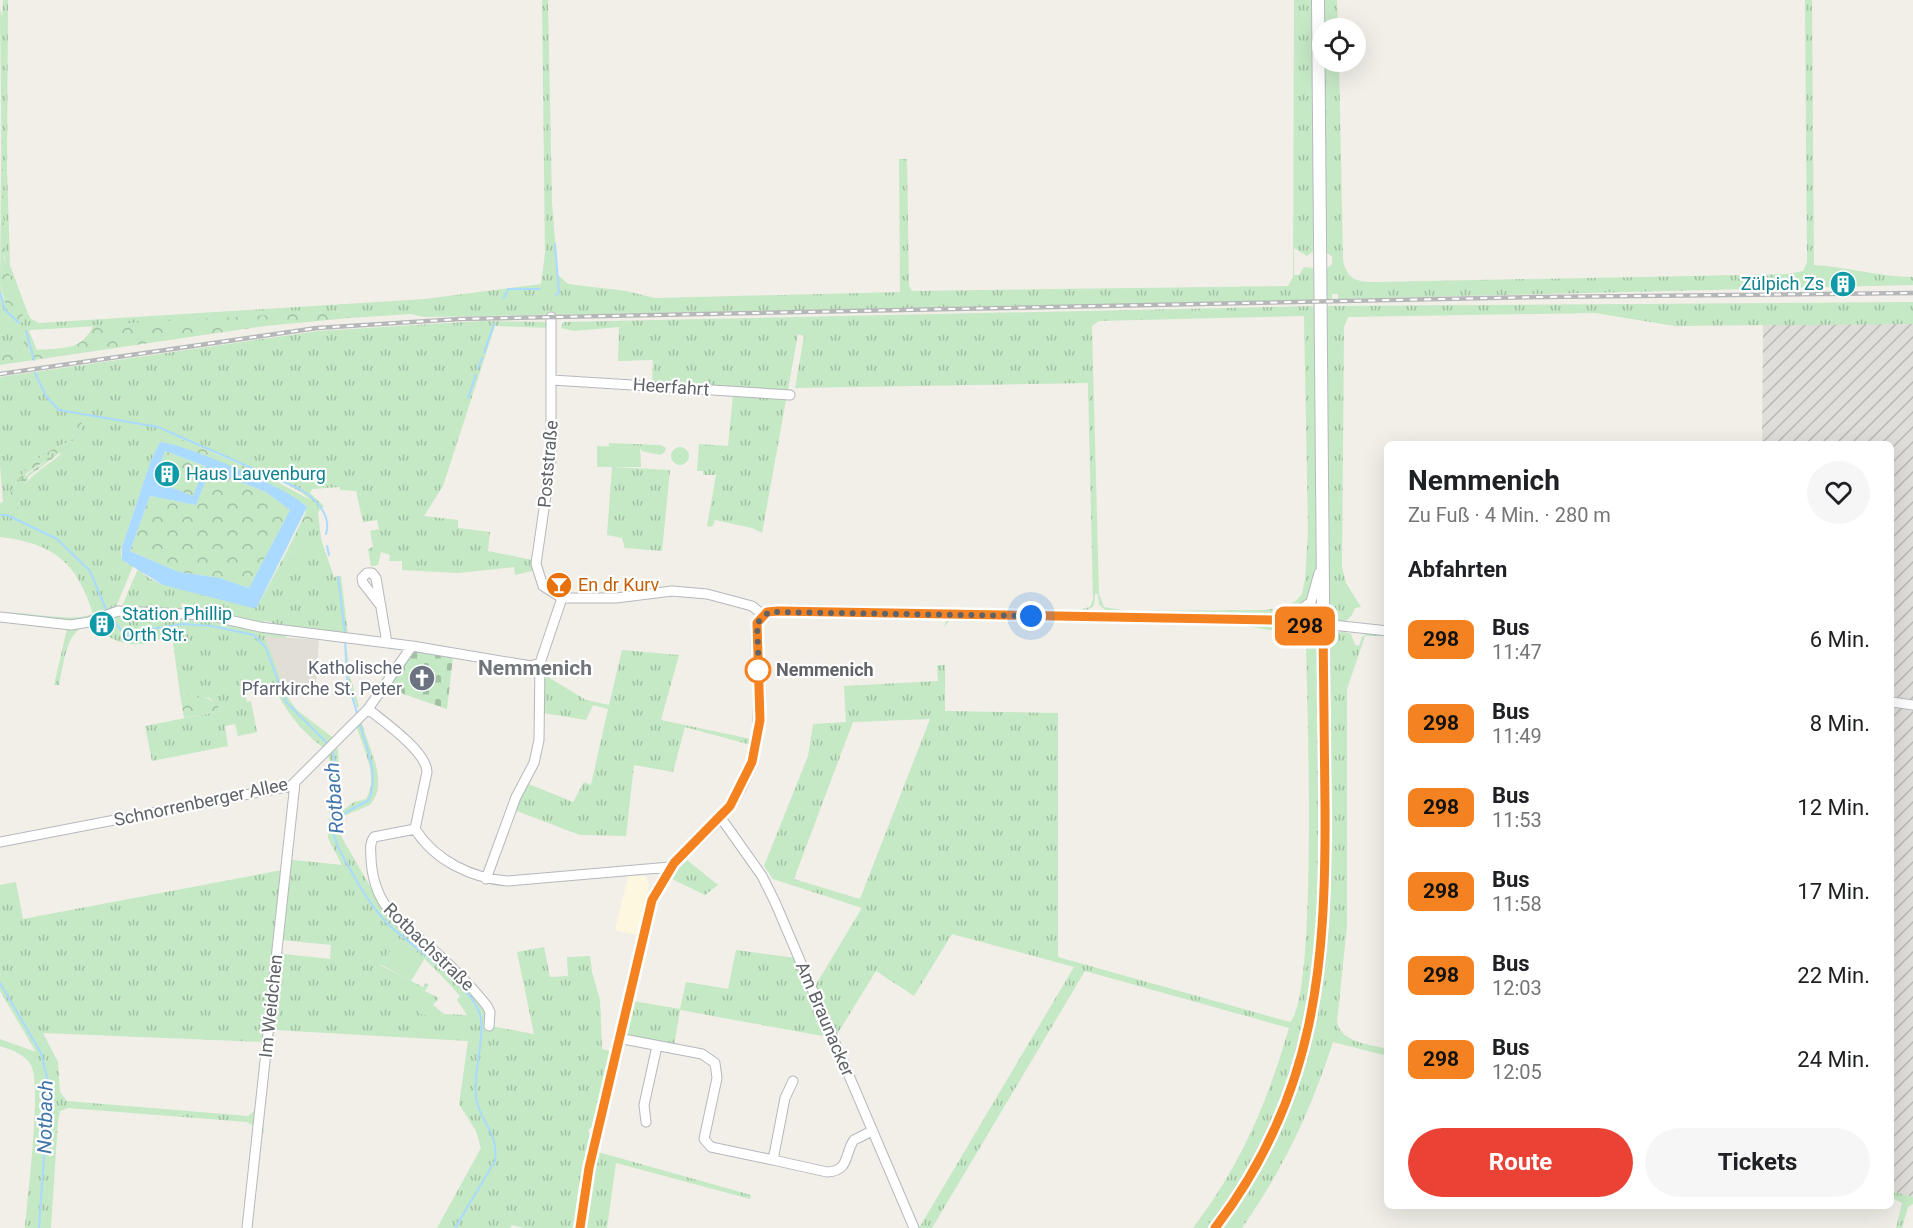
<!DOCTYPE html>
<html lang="de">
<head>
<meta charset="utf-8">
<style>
	body { margin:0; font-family:Roboto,sans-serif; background:#f6f6f6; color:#202124; height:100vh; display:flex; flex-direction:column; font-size:22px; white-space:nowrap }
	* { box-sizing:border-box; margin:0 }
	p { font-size:20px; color:#757577 }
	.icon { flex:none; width:33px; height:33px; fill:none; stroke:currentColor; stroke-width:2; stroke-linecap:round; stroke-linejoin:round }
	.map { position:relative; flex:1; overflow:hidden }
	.drawer { position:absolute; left:1384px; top:441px; width:510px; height:768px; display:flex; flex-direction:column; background:#fff; border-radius:9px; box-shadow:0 6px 24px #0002 }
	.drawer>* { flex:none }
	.badge { padding:0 12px; border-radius:9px; font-size:21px; line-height:39px }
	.tools { position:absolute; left:1312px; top:18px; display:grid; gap:12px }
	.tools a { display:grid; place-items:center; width:54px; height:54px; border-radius:50%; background:#fff; box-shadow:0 6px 24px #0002; font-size:30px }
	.you { position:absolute; width:30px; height:30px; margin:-15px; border:4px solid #fff; border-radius:50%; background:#1a73e8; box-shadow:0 0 0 9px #1a73e833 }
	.map>.badge { position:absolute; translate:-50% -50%; box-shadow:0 0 0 3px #fff }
	h2 { padding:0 24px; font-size:22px; line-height:54px }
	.round { display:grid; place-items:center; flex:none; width:63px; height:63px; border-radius:32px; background:#f6f6f6 }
	.summary { display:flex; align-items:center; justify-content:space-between; height:102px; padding:0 24px }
	h1 { font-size:28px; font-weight:700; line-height:45px }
	.primary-button { display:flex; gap:12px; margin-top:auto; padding:12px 24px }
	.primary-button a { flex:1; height:69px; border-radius:36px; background:#ea4335; color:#fff; font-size:24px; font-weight:700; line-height:69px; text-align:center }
	.primary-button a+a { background:#f6f6f6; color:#202124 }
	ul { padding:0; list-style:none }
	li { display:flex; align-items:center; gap:18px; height:84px; padding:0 24px }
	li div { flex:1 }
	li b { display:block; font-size:22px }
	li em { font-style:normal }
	li .badge { min-width:66px; font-weight:700; text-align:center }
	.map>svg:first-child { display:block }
</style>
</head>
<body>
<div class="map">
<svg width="1913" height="1228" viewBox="0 0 1913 1228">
	<defs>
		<pattern id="industrial-furrows" width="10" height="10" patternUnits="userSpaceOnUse" patternTransform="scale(1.5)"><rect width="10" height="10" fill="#e0deda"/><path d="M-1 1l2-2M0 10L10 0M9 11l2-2" fill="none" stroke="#b9b8b5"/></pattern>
		<pattern id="grass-tufts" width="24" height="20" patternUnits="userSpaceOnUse" patternTransform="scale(1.5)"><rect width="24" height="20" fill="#c5e8c5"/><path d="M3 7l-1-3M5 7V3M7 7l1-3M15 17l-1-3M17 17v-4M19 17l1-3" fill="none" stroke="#a3c0a4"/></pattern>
		<pattern id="forest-crowns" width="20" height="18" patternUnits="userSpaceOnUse" patternTransform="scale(1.5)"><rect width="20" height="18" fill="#c5e8c5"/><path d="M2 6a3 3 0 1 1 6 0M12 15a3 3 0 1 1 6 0" fill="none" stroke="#a3c0a4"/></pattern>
		<pattern id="wetland-marsh" width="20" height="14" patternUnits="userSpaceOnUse" patternTransform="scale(1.5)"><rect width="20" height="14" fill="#c5e8c5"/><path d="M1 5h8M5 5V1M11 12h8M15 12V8" fill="none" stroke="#a3c0a4"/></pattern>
		<pattern id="cemetery-stones" width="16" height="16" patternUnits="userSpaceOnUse" patternTransform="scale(1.5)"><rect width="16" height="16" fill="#c5e8c5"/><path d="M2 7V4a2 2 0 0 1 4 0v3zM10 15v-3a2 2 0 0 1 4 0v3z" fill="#a3c0a4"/></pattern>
	</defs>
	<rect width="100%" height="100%" fill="#f1efe8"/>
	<path fill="#fef7e0" d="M 628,876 L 646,876 L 649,885 L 637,935 L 615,930 Z"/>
	<path fill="url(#industrial-furrows)" d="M 1763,324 L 1913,324 L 1913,1197 L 1892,1191 L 1892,444 L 1762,444 Z"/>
	<path fill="#e1ded6" d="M 265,636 L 319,640 L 316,685 L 280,682 Z"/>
	<path fill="url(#grass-tufts)" fill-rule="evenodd" d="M 3,0 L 8,0 L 7,169 L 10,265 L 28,314 L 31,319 L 39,323 L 425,299 L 541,284 L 545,253 L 542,0 L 548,0 L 552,203 L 558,275 L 568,284 L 626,291 L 655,298 L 900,292 L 899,159 L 907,159 L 909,286 L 912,291 L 1288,286 L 1293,277 L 1294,0 L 1314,0 L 1316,249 L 1307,256 L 1294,248 L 1294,275 L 1299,275 L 1304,267 L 1313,268 L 1317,301 L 423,317 L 412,314 L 349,318 L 345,311 L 31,330 L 22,335 L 25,348 L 19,353 L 7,346 L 0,351 L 0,284 L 3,298 L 24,320 L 7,273 L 3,246 L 0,9 L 2,16 Z
		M 1322,0 L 1337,0 L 1338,28 L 1323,28 L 1323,62 L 1339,62 L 1343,260 C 1347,281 1358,282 1377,282 L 1788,274 L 1803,271 L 1807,262 L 1805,0 L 1812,0 L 1814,265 C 1848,267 1880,277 1913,277 L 1913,285 L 1338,299 L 1338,294 L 1332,294 L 1332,300 L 1325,301 L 1324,271 L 1332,264 L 1332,256 L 1325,252 L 1324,245 Z
		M 1913,302 L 1913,324 L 1675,326 L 1595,313 L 1348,317 L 1344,327 L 1342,567 L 1346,583 L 1361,607 L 1355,608 L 1352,615 L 1345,622 C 1334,620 1331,614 1329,604 L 1325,306 Z
		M 1317,306 L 1318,558 C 1311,598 1308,613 1264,615 L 1108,613 L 1099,604 L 1098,594 L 1095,594 L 1094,605 L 1085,612 L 787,606 L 786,604 L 1079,610 L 1090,607 L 1093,599 L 1088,383 L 795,388 L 804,336 L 798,334 L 762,533 L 752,528 L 715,520 L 712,527 L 707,526 L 716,475 L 703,475 L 703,471 L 697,471 L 699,444 L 728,446 L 733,395 L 652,383 L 653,360 L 618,361 L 619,327 L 574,331 L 561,328 L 563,322 ZM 1304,316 L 1308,531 L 1305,579 L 1302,594 L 1296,601 L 1286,606 L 1266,610 L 1127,611 L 1104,607 L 1099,594 L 1092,326 L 1099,321 Z
		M 481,321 L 549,322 L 549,328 L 495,326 L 443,486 L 424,516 L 458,520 L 458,528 L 490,532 L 488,551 L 532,560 L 532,571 L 515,575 L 514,567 L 458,573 L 402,570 L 402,561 L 389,561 L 390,555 L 381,552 L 378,565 L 371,566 L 368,549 L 373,547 L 370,531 L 379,529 L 377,520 L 363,522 L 356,491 L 340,490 L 340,487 L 312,489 L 310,493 L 324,506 L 319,511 C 309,482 194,448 163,432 L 162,442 L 151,460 L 122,547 L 121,554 L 126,563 L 133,566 L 116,607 L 75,621 L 0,614 C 10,608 68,624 93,614 C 77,562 53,543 0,537 L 0,503 L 3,502 L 0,466 L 0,377 L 319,331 ZM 75,419 L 75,450 L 33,476 L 17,506 L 22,515 L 5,505 C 18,471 39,454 72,440 Z
		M 609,443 L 661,445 L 666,448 L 665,452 L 660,455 L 642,451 L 640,448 L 609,447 Z
		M 612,467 L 670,470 L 662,551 L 625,548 L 622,538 L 607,535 Z
		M 318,513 L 321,539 L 334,577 L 341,576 L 348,634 L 271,625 L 272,622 L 264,621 L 262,624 L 182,603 L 181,606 L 190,610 L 122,606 L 138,569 L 149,578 L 163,585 L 257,607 L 287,551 L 297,555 Z
		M 117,614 L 205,617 L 284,634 L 287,638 L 265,636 L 286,695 L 297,710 L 332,737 L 333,741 L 325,749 C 302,732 285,711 273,685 L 245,694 L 247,702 L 251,701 L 257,732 L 238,736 L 235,724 L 225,726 L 228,746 L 152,761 L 145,726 L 221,711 L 210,698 L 180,694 L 172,635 C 159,639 144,646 131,644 C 117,643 105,634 92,629 C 67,619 63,669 59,685 L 54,685 L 67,629 L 0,621 L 76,629 Z
		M 947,618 L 1258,624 C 1280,626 1313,622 1318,648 L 1321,880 L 1316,966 L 1289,1083 L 1255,1160 L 1210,1228 L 1193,1228 C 1241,1165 1267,1103 1289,1028 L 1085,971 L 932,1228 L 919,1228 L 1074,967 L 952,934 L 914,996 L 876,971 L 836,1036 L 815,986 L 862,908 L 773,879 L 764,866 L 808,756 L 813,724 L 846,722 L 844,686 L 938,681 L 937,665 L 945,665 L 945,711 L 1058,713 L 1058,957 L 1290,1022 C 1318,997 1307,695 1306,642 L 1303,636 L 1247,626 L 949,621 L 944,627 ZM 930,719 L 860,899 L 794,879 L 853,722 Z
		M 1369,624 L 1387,626 L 1387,636 L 1365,636 L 1347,689 L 1347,925 L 1337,1022 C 1341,1043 1370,1044 1387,1049 L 1387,1056 L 1333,1042 C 1311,1110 1283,1170 1242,1228 L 1220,1228 L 1263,1161 L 1321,991 L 1326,950 L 1329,647 L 1333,635 L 1341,631 L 1351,634 L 1355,645 L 1359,646 L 1362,637 L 1368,633 Z
		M 346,643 L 350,677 L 359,706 L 357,708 L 348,679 Z
		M 622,650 L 679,655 L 661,720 L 751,739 L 751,745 L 685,727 L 673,772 L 634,765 L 626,836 L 580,835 L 514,810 L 526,783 L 573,802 L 584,782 L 591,785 L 608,709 L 593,705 L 586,720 L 543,713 L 543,674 L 586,700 L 609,705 Z
		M 361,719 C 366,745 391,781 370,805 L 344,816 L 337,824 L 337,829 L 382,907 L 441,953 L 494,1010 L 491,1026 L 534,1034 L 517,952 L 544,947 L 550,977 L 568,976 L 567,957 L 590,956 L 592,972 L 600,1000 L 602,1049 L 610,1051 L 592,1127 L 588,1130 L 590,1136 L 578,1190 L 574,1228 L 524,1228 L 512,1225 L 510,1228 L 437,1228 L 481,1148 L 476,1131 L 459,1104 L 468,1041 L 274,1030 L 263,1118 L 264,1133 L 255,1132 L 254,1126 L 247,1122 L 68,1108 L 60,1111 L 58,1120 L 51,1228 L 25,1228 C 27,1198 42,1087 31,1065 C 25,1054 11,1050 0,1046 L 0,1039 L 36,1052 L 0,991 L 0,885 L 16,882 L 23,919 L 282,870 L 284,859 L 342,865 L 328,838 L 332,766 L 328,756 L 337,747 C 343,768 329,799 337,815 L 354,802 L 366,799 C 380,777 362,747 356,724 ZM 400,939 C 423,956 442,975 460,996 L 457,1000 L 467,1015 L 444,1014 L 433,1005 L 439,998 L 425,991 L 429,985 L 426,983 L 423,987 L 380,965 ZM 282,940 L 331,945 L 330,959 L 284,954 L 280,951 ZM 43,1033 L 264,1042 L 258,1108 L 248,1116 L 67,1101 L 60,1092 L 58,1062 Z
		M 687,860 L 718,885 L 705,895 L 670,878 Z
		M 736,950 L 796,958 L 828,1037 L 680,1010 L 674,1046 L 625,1036 L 633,1001 L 680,1009 L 686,982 L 728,989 Z
		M 598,1152 L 751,1195 L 750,1199 L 616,1163 L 607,1228 L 583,1228 L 589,1188 Z
		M 1892,1191 L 1913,1197 L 1913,1204 L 1908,1207 L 1902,1228 L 1896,1228 L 1902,1203 L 1892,1198 Z"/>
	<path fill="url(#forest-crowns)" fill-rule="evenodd" d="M 2,85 L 4,258 L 24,320 L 21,323 L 7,309 L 0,284 Z
		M 345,311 L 349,318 L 265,326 L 0,365 L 0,351 L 7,346 L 19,353 L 25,348 L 22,335 L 29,331 L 37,350 C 65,347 80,352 94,325 Z
		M 81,418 L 83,441 L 75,450 L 33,476 L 17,506 L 23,516 L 5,505 C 18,471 39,454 72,440 L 75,419 ZM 59,452 L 61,454 C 40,472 30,472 16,499 L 14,490 L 27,473 L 47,460 L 51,454 L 55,455 Z
		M 163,432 L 259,472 L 316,503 L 319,511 L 297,555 L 287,551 L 306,512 L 304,504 L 245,472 L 162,442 Z
		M 165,451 L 205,466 L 193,497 L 155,480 Z
		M 210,470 L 266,492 L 290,510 L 249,588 L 220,578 L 179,572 L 130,551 L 150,496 L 196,505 Z
		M 180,694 C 198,696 212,695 221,711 L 184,718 Z"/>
	<path fill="url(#wetland-marsh)" d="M 61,452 L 29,476 L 14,505 L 11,505 C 11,473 40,473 51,454 Z"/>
	<path fill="url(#cemetery-stones)" d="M 414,651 L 453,657 L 447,709 L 403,694 L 389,682 Z"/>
	<path fill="#c5e8c5" d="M 597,446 L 640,448 L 641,467 L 597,467 Z
		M671 456a9 9 0 1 1 18 0a9 9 0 1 1-18 0Z
		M 400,939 L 425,958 L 411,981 L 380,964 Z
		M417 1008a7 7 0 1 1 14 0a7 7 0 1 1-14 0Z"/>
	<path fill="#aadaff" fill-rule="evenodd" d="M 160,442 C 187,445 289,488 307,507 L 257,607 L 253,608 L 163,585 L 122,560 L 122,547 L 151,460 ZM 165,451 L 205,466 L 193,496 L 155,481 ZM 210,470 L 266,492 L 290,510 L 249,588 L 220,578 L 179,572 L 130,551 L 150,496 L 196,505 Z"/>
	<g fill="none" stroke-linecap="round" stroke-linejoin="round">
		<path stroke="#aadaff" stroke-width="2" d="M 555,244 L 559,293 L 556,295
			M 0,293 L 5,310 L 19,323
			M 504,298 L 508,289 L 540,289
			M 26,331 L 34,360
			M 484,353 L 494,324
			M 478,368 L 482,358
			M 35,373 L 46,396 L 59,410 L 158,427 L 300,489 C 314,498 332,514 326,534
			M 468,398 L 476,375
			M 0,515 L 7,515 L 57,539 L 90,571 L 107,612
			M 327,546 L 329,555
			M 338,577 L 345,633
			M 110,617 L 123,632 L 132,636 L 152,629 L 183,624 L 212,626 L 254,635 L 266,648 L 286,702 L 329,745
			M 345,639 L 347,680 L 358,716
			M 332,750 C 343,782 323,817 339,849 C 352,873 367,902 386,922 C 407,944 477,987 481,1019 C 484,1044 473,1071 476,1097 C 478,1120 499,1131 495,1161 L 455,1228
			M 332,823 L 350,810 L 369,800 C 379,775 366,746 359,721
			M 0,983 L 41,1053 L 49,1086 L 39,1228"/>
		<defs>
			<path id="street" d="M 551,317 L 551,460 L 536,564 L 543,586 L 562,598 L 616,598 L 672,591 L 707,594 L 752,606 L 763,615
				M 552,380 L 790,395
				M 381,606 L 363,583 L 362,578 L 367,573 L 372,573 L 376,578 L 387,643
				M 1293,615 L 1311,602 L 1319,573
				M 1289,616 L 1310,616 L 1323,624 L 1388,631
				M 0,617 L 71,625 L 89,622 L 118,611 L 207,615 L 260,627 L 412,646 L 531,666 L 540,663 L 562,598
				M 1892,702 L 1913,705
				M 368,709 C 383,721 427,752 427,772 L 415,829
				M 721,818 L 762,876 L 775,902 L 914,1228
				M 415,829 L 374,837 C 369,844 371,850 371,859 C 374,911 404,924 439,955 C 456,971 473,988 487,1006 L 490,1012 L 489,1026
				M 415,829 C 435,861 472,878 507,881 L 670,867
				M 0,842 L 291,786 L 368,709 L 412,646
				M 486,879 L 516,797 L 534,763 L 539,740 L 540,663
				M 618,1038 L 702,1054 L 715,1063 L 717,1078 L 704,1139 L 711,1147 L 773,1160 L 785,1098 L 793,1081
				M 646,1122 L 644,1105 L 657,1046
				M 773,1160 L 827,1172 C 850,1171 844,1154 854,1140 L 872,1131
				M 247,1228 L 295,783
				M 580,1228 L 589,1168 L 652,900 C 667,864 697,845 722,816 C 773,757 755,696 756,627 L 763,615 L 778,611 L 1274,620 L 1316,628 L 1323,624"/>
			<path id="secondary" d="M 1215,1228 C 1309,1105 1325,982 1325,832 L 1318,0"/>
		</defs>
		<use href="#street" stroke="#b5b8bc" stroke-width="11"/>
		<use href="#secondary" stroke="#b6babf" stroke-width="14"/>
		<use href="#street" stroke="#fff" stroke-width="9"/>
		<use href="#secondary" stroke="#fff" stroke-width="12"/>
		<defs>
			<path id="rail" d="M 0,374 L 317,328 L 460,319 L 1542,297 L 1913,293"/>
		</defs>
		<use href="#rail" stroke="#b6b7b8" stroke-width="4.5"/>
		<use href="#rail" stroke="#fff" stroke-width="2" stroke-dasharray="7" stroke-linecap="butt"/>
	</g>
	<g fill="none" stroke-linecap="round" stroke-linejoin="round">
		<defs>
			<path id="line" d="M 580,1228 L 589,1168 L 652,900 L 674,863 L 730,806 L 752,762 L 760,720 L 757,623 L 767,612 L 778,611 L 1274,620 L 1316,628 L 1323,624 C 1324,684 1324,745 1325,806 C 1326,965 1316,1096 1215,1228"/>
		</defs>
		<use href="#line" stroke="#fff" stroke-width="14"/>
		<use href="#line" stroke="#f58220" stroke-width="9"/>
		<path stroke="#5f6368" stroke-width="6" stroke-dasharray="0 10.8" d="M 758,670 L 759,672 L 757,623 L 769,612 L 1031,616"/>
	</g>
	<defs>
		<symbol id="building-disc" viewBox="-11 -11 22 22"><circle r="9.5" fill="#0f9aa8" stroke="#fff"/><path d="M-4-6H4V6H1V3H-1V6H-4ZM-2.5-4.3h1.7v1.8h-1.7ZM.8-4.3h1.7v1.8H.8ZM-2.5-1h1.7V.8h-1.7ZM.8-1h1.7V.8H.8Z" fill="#fff"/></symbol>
		<symbol id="bar-disc" viewBox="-11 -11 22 22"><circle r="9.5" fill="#e8710a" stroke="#fff"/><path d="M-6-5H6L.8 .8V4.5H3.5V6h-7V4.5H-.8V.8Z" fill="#fff"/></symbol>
		<symbol id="church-disc" viewBox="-11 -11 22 22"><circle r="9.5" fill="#6b7280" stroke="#fff"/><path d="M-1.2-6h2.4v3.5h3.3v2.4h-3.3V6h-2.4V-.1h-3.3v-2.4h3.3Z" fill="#fff"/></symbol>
	</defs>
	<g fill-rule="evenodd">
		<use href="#building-disc" x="1828" y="269" width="30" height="30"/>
		<use href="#building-disc" x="152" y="459" width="30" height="30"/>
		<use href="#bar-disc" x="544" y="570" width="30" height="30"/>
		<use href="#building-disc" x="87" y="609" width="30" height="30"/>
		<use href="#church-disc" x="407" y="663" width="30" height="30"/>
	</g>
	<circle fill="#fff" stroke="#f58220" stroke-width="3" cx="758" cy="670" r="12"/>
	<g text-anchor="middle" stroke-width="4.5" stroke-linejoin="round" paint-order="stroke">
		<g font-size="18" fill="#0d838f" stroke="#fff" text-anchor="start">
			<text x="1824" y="290" text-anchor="end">Zülpich Zs</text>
			<text x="186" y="480">Haus Lauvenburg</text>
			<text x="122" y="620">Station Phillip<tspan x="122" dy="21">Orth Str.</tspan></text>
		</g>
		<g font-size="18" fill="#5f6368" stroke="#fff">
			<text transform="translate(671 387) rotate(4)" y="6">Heerfahrt</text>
			<text transform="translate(548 464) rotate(-85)" y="6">Poststraße</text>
			<text transform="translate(201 802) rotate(-12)" y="6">Schnorrenberger Allee</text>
			<text transform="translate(429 947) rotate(44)" y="6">Rotbachstraße</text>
			<text transform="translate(271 1006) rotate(-84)" y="6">Im Weidchen</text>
			<text transform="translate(825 1019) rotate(67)" y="6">Am Braunacker</text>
		</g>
		<g font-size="18" fill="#c56008" stroke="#fff" text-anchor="start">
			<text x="578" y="591">En dr Kurv</text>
		</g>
		<g font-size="18" fill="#5b616d" stroke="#fff" text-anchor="end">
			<text x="402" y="674">Katholische<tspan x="402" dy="21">Pfarrkirche St. Peter</tspan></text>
		</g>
		<g font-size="18" font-weight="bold" fill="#5f6368" stroke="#fff" text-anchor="start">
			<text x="776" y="676">Nemmenich</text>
		</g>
		<g font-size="20" font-style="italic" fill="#4174aa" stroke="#fff">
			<text transform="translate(334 798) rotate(-94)" y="7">Rotbach</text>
			<text transform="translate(45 1117) rotate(-89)" y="7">Notbach</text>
		</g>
		<g font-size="21" font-weight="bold" fill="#70757a" stroke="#fff">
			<text x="535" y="675">Nemmenich</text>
		</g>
	</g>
</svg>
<div class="tools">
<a><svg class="icon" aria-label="locate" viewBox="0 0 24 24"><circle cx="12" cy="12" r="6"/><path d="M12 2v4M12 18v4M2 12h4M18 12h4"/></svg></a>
</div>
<div class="you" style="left:1031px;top:616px"></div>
<b class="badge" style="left:1305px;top:626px;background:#f58220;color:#111">298</b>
<section class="drawer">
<div class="summary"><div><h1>Nemmenich</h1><p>Zu Fuß · 4 Min. · 280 m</p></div><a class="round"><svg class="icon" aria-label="heart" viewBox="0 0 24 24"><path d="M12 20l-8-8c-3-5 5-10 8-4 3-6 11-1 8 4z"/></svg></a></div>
<h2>Abfahrten</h2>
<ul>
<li><span class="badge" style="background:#f58220;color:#111">298</span><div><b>Bus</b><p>11:47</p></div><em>6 Min.</em></li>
<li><span class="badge" style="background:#f58220;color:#111">298</span><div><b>Bus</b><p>11:49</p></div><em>8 Min.</em></li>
<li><span class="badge" style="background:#f58220;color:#111">298</span><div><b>Bus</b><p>11:53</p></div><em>12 Min.</em></li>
<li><span class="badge" style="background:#f58220;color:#111">298</span><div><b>Bus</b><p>11:58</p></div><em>17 Min.</em></li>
<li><span class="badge" style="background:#f58220;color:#111">298</span><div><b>Bus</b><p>12:03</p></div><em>22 Min.</em></li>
<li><span class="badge" style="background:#f58220;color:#111">298</span><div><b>Bus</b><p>12:05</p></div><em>24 Min.</em></li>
</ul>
<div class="primary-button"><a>Route</a><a>Tickets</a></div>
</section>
</div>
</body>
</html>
